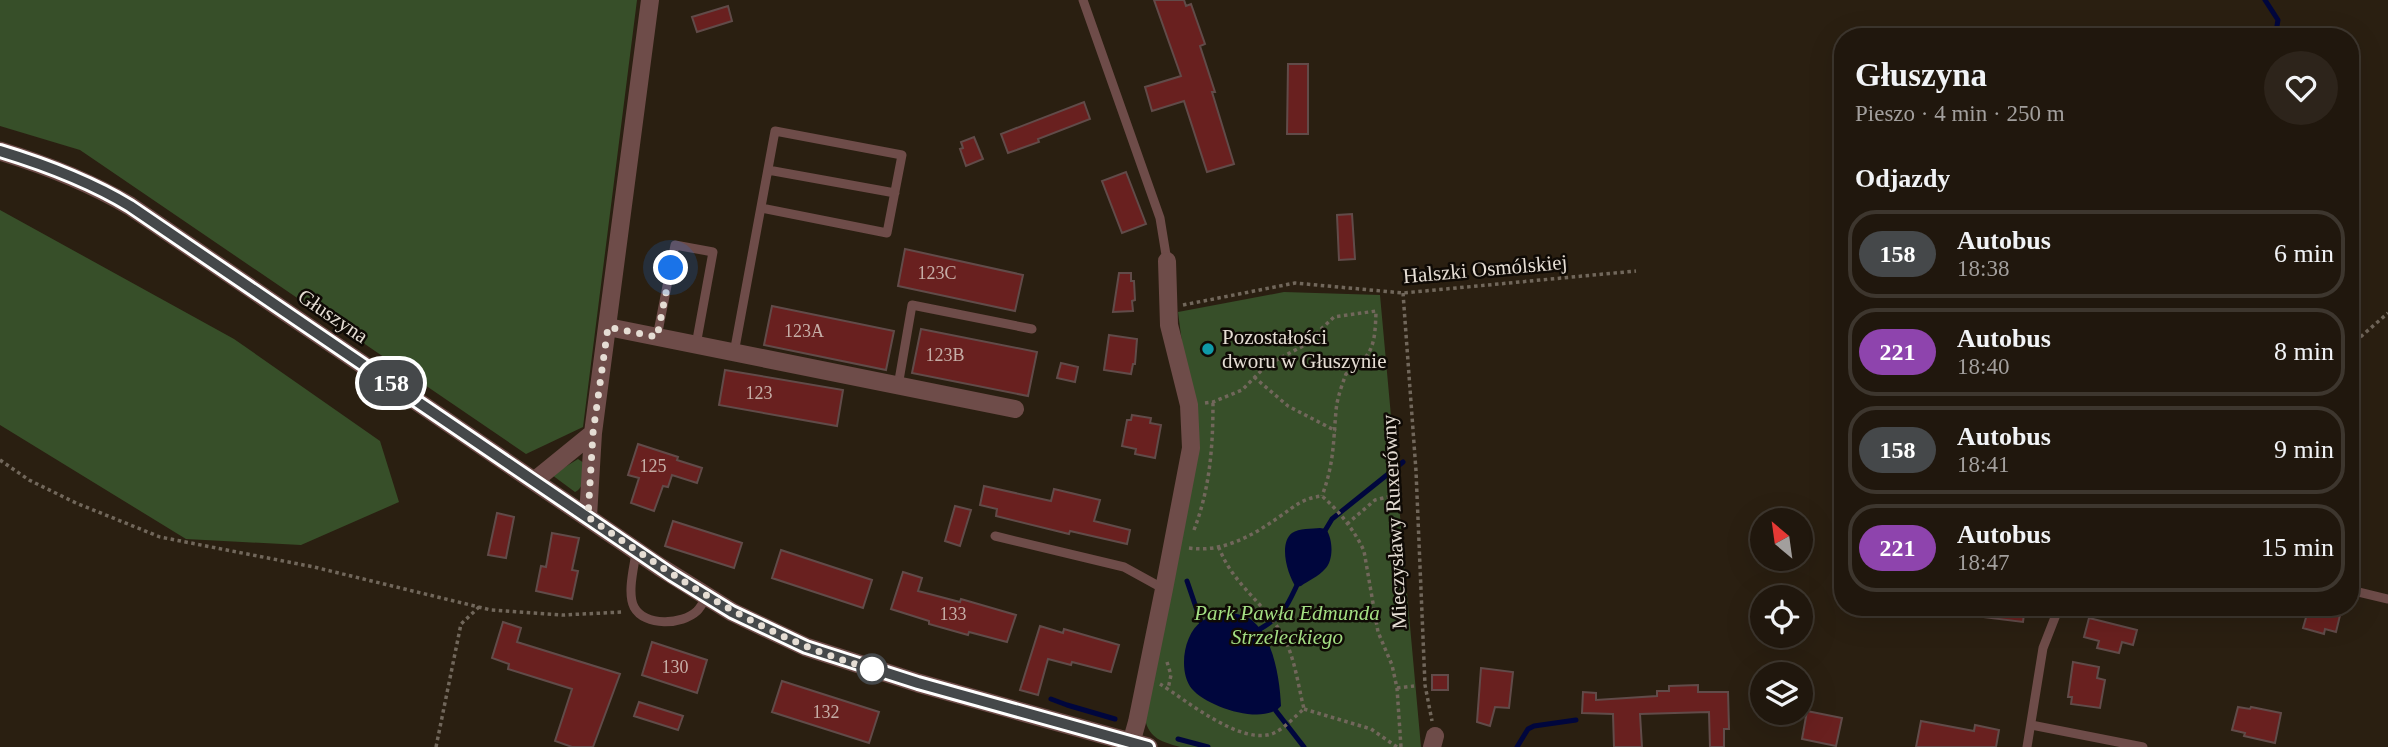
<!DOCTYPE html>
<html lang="pl">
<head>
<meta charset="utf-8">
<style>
	body { margin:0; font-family:Georgia,serif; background:#2d241b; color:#f1f3f6; height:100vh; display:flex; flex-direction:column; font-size:26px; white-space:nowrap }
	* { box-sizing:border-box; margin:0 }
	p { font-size:23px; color:#a29f9d }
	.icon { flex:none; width:38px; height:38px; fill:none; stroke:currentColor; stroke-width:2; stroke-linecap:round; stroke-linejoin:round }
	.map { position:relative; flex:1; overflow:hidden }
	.sheet { position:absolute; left:1834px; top:28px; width:525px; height:588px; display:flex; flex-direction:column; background:#20170d; border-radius:28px; box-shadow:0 7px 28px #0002,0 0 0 2px #3d362e }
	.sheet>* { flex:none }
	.badge { padding:0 14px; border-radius:23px; font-size:24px; line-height:46px }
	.needle { width:46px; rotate:331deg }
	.controls { position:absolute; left:1750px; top:508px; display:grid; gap:14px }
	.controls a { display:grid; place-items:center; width:63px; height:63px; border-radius:50%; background:#20170d; box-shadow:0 7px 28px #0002,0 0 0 2px #3d362e; font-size:35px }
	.you { position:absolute; width:35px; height:35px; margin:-18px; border:5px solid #fff; border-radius:50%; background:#1a73e8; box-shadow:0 0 0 10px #1a73e833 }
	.map>.badge { position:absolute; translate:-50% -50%; box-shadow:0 0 0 4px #fff }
	h2 { padding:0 21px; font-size:26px; line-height:63px }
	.round { display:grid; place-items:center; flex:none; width:74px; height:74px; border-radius:37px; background:#2d241b }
	.head { display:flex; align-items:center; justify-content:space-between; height:119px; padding:0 21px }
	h1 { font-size:33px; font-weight:800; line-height:52px }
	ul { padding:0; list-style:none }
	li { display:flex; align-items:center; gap:21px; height:88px; margin:0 14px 10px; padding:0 7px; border:4px solid #3d362e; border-radius:28px }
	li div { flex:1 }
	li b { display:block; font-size:26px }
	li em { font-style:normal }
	li .badge { min-width:77px; font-weight:700; text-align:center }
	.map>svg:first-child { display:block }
</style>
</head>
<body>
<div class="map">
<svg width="2388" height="747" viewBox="0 0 2388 747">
	<rect width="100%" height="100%" fill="#2a1f11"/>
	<path fill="#374f29" d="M 0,0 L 637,0 L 583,427 L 526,454 L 80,150 L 0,126 Z
		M 0,210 L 234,339 L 380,441 L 399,502 L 301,545 L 186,539 L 0,425 Z
		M 1284,292 L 1380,295 L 1421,747 L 1180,747 C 1163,742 1149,739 1145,719 L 1196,449 L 1178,312 Z
		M 578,459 L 584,463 C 583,473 586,487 575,492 L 552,475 Z"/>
	<path fill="#00063d" d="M 1320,528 L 1326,529 C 1333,539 1334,560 1325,569 C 1319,576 1308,581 1301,586 L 1296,587 C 1288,576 1278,544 1292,533 C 1299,528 1312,529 1320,528 Z
		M 1233,613 C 1238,614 1245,616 1249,618 C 1273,634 1280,679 1281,706 C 1264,726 1207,707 1192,689 C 1178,672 1183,634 1202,621 C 1212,615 1222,614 1233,613 Z"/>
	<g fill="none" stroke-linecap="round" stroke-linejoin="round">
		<path stroke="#00063d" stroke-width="5" d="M 2265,0 L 2278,20 L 2275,37
			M 1323,534 L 1332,519 L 1403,462
			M 1187,581 L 1201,622
			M 1260,629 C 1285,614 1286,608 1298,583
			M 1051,699 L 1067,705 L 1115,719
			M 1276,711 L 1304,747
			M 1178,739 L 1208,747
			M 1517,747 L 1528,729 L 1534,726 L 1576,720"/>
	</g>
	<path fill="#69201f" stroke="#614b49" stroke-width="2" d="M 1154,0 L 1184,0 L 1186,6 L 1191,4 L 1205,44 L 1200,46 L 1215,92 L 1212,92 L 1234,164 L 1207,172 L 1184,101 L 1152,111 L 1145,87 L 1181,76 Z
		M 728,6 L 732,21 L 697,32 L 692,17 Z
		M 1288,64 L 1308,64 L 1308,134 L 1287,134 Z
		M 1084,102 L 1090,119 L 1038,139 L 1039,142 L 1008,153 L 1001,134 Z
		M 974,137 L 983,159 L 966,166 L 960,149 L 963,148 L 961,142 Z
		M 1126,172 L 1146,224 L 1122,233 L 1102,181 Z
		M 1352,214 L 1355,259 L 1339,260 L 1337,215 Z
		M 905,249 L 1023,275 L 1015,311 L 898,286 Z
		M 1119,273 L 1131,273 L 1131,281 L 1134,281 L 1135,300 L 1132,301 L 1133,311 L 1113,312 Z
		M 772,306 L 894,331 L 886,370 L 764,345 Z
		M 921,329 L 1037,352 L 1028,396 L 912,373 Z
		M 1109,335 L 1137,339 L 1135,364 L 1133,364 L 1131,374 L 1104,370 Z
		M 1061,363 L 1078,367 L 1075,382 L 1057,378 Z
		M 725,370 L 843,390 L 837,426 L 719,405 Z
		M 1132,415 L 1151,418 L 1150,423 L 1161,425 L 1155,458 L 1135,454 L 1136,449 L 1122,446 L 1127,420 L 1131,420 Z
		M 638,444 L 678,457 L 677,460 L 702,468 L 697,483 L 672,475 L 668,487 L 663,486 L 654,511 L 631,503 L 639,478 L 628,475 Z
		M 984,486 L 1051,501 L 1054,489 L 1100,500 L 1094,521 L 1130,530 L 1127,544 L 1070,531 L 1069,534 L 996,516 L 997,509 L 980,505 Z
		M 955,506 L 971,510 L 960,546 L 945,541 Z
		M 497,513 L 514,517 L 506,558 L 488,555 Z
		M 673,521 L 742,543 L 734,568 L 665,546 Z
		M 552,533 L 579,538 L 572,570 L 578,571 L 572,599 L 536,591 L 541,566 L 546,567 Z
		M 781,550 L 872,580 L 863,608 L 772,578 Z
		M 903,572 L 922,578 L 918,591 L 960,602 L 961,599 L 1016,615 L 1007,642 L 969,632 L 968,635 L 929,624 L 929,621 L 891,609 Z
		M 1975,607 L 2025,607 L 2023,622 L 1974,616 Z
		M 2309,607 L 2342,607 L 2336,632 L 2325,629 L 2324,634 L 2303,628 Z
		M 2089,618 L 2137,630 L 2133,645 L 2122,642 L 2119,653 L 2097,648 L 2099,641 L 2084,637 Z
		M 503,622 L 521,628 L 517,642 L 620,674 L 593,747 L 572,747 L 555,741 L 572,689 L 508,669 L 509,664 L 492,658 Z
		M 1040,626 L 1063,633 L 1064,629 L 1119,645 L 1111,672 L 1072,662 L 1071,665 L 1048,659 L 1038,695 L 1020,690 Z
		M 652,642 L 707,660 L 697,693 L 642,675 Z
		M 2073,662 L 2099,667 L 2097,678 L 2105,680 L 2100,708 L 2071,704 L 2072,697 L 2068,697 Z
		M 1481,668 L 1513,672 L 1509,708 L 1495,707 L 1490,726 L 1477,722 Z
		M 1432,675 L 1448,675 L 1448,690 L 1432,690 Z
		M 782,681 L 879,712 L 869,743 L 772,712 Z
		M 1698,685 L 1698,692 L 1728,692 L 1729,729 L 1724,729 L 1724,747 L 1710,747 L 1709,712 L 1640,714 L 1642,747 L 1614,747 L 1613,714 L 1582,713 L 1583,692 L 1596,693 L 1596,700 L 1657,696 L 1657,691 L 1669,691 L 1669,686 Z
		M 639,702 L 683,716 L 678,730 L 634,716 Z
		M 2238,707 L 2250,709 L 2251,707 L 2281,713 L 2275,743 L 2244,736 L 2245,733 L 2232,730 Z
		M 1807,711 L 1842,718 L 1836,746 L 1802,739 Z
		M 1921,721 L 1974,731 L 1975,725 L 1999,730 L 1996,747 L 1916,747 Z"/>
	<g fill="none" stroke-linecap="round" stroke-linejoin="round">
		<path stroke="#71675b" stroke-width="3.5" stroke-dasharray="3.5 3.5" stroke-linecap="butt" d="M 1403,293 L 1416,471 L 1425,685 L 1432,721
			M 1183,305 L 1295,283 L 1403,293 L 1636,271
			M 2350,346 L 2388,313
			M 1254,377 L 1288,406 L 1336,431
			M 1205,403 L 1213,402 L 1242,390 L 1267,365 L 1303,346 L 1334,317 L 1376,311 C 1375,343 1374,356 1346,374 C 1342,385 1337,398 1336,411 C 1333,445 1334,463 1322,496
			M 0,460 L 29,480 L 76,503 L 160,537 L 314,567 L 491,610 L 563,615 L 623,612
			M 1347,524 L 1375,500 L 1396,495
			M 1194,530 C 1210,488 1213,447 1213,402
			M 1189,548 C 1222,553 1252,536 1279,517 C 1295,506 1303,498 1322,496 C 1339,511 1355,531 1364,551 L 1378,632 L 1392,665 L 1397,688 L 1401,747
			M 1167,662 L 1171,675 L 1168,689
			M 1160,684 C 1186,700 1242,747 1274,733 C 1285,728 1295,716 1304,709 C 1298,685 1295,658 1283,636 C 1264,602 1234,586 1219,548
			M 1397,688 L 1414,686
			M 1304,709 L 1371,729 L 1397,747
			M 436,747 L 461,624 L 479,607"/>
		<path stroke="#6e4c49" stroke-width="9" d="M 1083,0 L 1160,218 L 1167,261
			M 768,170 L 895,193
			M 657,337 L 675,245 L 713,252 L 696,345
			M 734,353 L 775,131 L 902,155 L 887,233 L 761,208
			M 898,386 L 912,305 L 1032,329
			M 995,536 L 1124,567 L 1164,589
			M 636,553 C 634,567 627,593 634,607 C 645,627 682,625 697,611 C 701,607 704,601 706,597
			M 2350,590 L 2388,599
			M 2031,725 L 2143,747
			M 2027,747 L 2043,648 L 2059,607"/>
		<path stroke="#6e4c49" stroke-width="18" d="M 608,327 L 1015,409
			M 534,481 L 593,433
			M 588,517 L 593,433 L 650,0
			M 1130,747 L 1137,722 L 1164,589 L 1191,448 L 1189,405 L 1169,325 L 1167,261
			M 1432,747 L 1435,736"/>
		<path stroke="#6e4c49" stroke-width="19" d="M 0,151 C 46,165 88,181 130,206 L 660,567 L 732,612 L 806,647 L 918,683 L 1148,747"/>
	</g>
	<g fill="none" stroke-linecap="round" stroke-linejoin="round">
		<defs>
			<path id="line" d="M 0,151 C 46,165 89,181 130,206 L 672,575 L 732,612 L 806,647 L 918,683 L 1148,747"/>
		</defs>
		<use href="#line" stroke="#fff" stroke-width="16"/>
		<use href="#line" stroke="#45484a" stroke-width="10"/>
		<path stroke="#e5ddd4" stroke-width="7" stroke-dasharray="0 12.6" d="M 671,268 L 657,337 L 608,327 L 593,433 L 588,517 C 679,580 764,639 872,669"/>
	</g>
	<circle fill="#0f9aa8" stroke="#0f0a05" stroke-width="2.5" cx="1208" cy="349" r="7"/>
	<circle fill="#fff" stroke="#45484a" stroke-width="3.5" cx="872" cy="669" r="14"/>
	<g text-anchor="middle" stroke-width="5" stroke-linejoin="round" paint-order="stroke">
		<g font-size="18" fill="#c6aea7">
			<text x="937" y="279">123C</text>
			<text x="804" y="337">123A</text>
			<text x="945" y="361">123B</text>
			<text x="759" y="399">123</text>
			<text x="653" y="472">125</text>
			<text x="953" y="620">133</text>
			<text x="675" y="673">130</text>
			<text x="826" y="718">132</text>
		</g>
		<g font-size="21" fill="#e5ddd4" stroke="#0f0a05">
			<text transform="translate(1485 269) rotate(-5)" y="7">Halszki Osmólskiej</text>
			<text transform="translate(333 316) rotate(34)" y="7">Głuszyna</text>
			<text transform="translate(1394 522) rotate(-93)" y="7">Mieczysławy Ruxerówny</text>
		</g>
		<g font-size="21" fill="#e5ddd4" stroke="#0f0a05" text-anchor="start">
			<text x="1222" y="344">Pozostałości<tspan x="1222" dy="24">dworu w Głuszynie</tspan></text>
		</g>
		<g font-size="21" font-style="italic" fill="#a3de83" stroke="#0f0a05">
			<text x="1287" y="620">Park Pawła Edmunda<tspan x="1287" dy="24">Strzeleckiego</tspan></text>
		</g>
	</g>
</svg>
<div class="controls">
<a><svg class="needle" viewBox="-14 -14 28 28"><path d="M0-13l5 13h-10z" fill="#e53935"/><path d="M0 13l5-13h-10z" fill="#a29f9d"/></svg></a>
<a><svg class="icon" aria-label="locate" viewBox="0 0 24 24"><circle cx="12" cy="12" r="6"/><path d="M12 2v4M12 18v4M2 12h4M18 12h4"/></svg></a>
<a><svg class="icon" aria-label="layers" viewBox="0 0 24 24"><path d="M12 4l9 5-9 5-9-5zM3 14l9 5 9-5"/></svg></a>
</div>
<div class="you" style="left:671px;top:268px"></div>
<b class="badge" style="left:391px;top:383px;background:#45484a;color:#fff">158</b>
<section class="sheet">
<div class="head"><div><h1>Głuszyna</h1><p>Pieszo · 4 min · 250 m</p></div><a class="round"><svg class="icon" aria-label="heart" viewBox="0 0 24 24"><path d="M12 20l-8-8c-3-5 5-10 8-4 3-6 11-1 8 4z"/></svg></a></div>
<h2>Odjazdy</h2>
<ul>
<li><span class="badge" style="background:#45484a;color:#fff">158</span><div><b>Autobus</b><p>18:38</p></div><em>6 min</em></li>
<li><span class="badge" style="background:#8e44ad;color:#fff">221</span><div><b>Autobus</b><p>18:40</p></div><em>8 min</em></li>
<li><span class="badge" style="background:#45484a;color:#fff">158</span><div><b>Autobus</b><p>18:41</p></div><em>9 min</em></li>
<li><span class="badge" style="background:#8e44ad;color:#fff">221</span><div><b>Autobus</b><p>18:47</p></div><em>15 min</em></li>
</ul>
</section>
</div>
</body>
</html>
